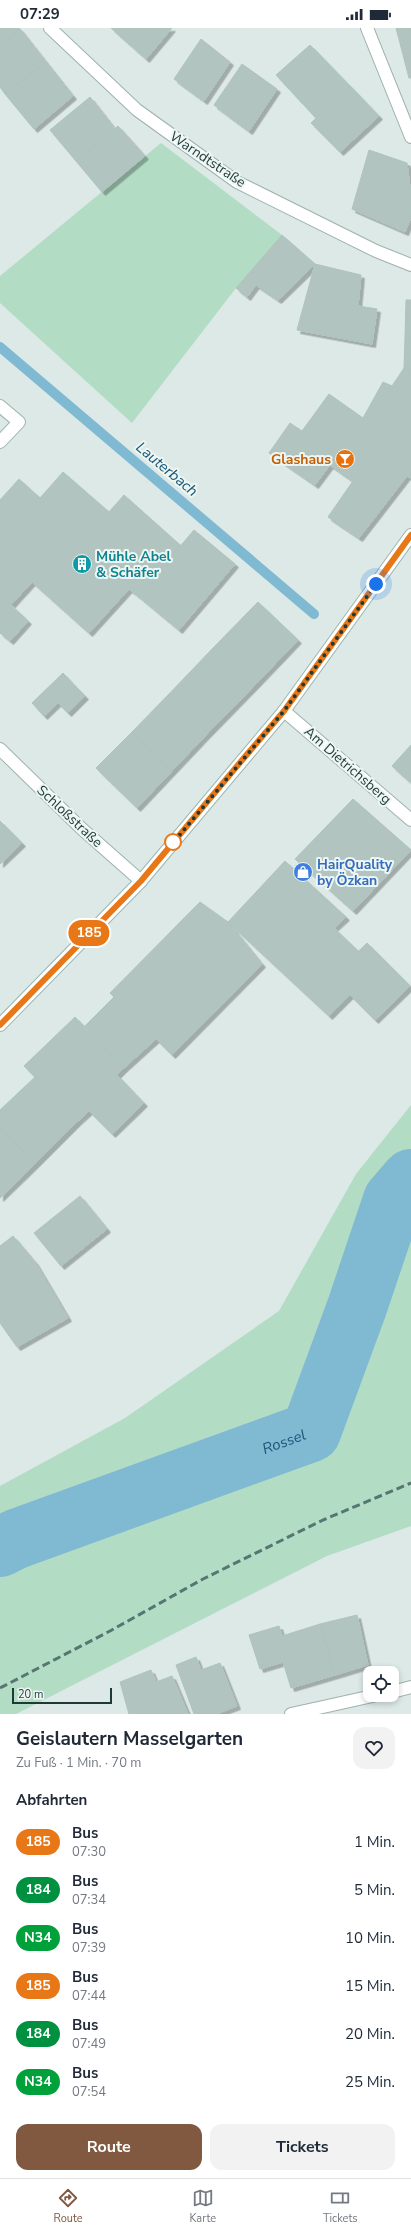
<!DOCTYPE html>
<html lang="de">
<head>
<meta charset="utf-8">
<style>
	body { margin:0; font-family:"Nunito Sans",sans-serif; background:#f2f2f3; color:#1f2937; height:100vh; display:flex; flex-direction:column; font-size:15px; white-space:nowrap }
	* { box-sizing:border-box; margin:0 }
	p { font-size:13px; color:#747a83 }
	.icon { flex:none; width:22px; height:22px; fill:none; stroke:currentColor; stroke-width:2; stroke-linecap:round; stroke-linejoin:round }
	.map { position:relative; height:1686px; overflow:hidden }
	.details { display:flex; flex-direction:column; background:#fff; flex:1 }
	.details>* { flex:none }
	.badge { padding:0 8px; border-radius:13px; font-size:14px; line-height:26px }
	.tools { position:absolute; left:363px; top:1638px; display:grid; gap:8px }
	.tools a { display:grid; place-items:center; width:36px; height:36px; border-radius:8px; background:#fff; box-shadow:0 2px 6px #0003; font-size:20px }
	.scale { position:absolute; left:12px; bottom:10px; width:100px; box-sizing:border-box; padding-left:4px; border:2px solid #1e3936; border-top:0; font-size:11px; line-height:14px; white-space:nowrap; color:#1e3936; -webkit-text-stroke:3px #edf6f3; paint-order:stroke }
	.you { position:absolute; width:20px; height:20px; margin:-10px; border:3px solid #fff; border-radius:50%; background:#1a73e8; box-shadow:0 0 0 6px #1a73e833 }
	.map>.badge { position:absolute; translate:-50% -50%; box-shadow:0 0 0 2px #fff }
	h2 { padding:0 16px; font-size:15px; line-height:36px }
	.round { display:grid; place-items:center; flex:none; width:42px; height:42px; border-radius:12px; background:#f2f2f3 }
	.overview { display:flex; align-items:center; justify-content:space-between; height:68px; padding:0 16px }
	h1 { font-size:19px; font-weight:700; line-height:30px }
	.primary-button { display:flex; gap:8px; margin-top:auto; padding:8px 16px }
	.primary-button a { flex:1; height:46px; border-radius:12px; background:#815840; color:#fff; font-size:16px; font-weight:700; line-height:46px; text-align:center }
	.primary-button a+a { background:#f2f2f3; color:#1f2937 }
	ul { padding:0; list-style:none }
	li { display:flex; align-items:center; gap:12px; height:48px; padding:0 16px }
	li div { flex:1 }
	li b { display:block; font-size:15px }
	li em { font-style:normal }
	li .badge { min-width:44px; font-weight:700; text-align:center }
	.status { display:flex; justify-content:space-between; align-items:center; height:28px; padding:0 20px; background:#fff; direction:ltr }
	.status svg { height:11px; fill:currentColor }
	.tab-bar { display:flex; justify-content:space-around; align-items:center; height:56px; border-top:1px solid #e0e1e3; background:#fff; font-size:11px; color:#747a83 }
	.tab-bar a { display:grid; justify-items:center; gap:2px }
	.tab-bar .active { color:#815840 }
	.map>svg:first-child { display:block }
</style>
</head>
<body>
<div class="status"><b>07:29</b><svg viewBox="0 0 49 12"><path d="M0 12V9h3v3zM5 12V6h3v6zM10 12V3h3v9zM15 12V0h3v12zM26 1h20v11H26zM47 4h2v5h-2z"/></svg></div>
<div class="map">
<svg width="411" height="1686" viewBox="0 0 411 1686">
	<defs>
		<filter id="shadow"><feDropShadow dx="3.5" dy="3.5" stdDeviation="0" flood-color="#0004"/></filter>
	</defs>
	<rect width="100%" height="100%" fill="#dce9e6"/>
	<path fill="#b3dcc5" d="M 161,115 L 282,207 L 236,260 L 132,395 L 0,275 L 0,248 Z
		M 411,1077 L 411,1498 L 327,1528 L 16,1686 L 0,1686 L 0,1458 L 125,1390 L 279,1283 L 356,1146 Z"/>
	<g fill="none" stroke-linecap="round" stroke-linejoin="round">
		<path stroke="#80b9d2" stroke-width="10" d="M 0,319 L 314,586"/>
		<path stroke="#80b9d2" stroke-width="60" id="s1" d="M 0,1519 L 16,1511 L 311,1404 L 357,1279 L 393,1172 L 411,1151"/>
	</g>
	<path fill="#b2c4bf" stroke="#afc3be" filter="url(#shadow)" d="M 0,0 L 19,0 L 20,1 L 0,17 Z
		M 111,0 L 172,0 L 146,31 Z
		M 396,0 L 411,0 L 411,50 L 409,50 Z
		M 20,1 L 46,34 L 5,66 L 0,59 L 0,17 Z
		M 201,11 L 230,34 L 204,73 L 174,51 Z
		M 310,17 L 350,58 L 316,90 L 276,47 Z
		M 46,34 L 73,68 L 34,101 L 5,66 Z
		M 242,36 L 277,61 L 249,103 L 214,77 Z
		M 350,58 L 379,88 L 340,124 L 311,95 Z
		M 90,69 L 115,101 L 76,133 L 50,102 Z
		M 118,98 L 145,128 L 102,164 L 76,133 Z
		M 369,122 L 407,135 L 411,168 L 411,189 L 405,204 L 352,181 Z
		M 282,207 L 315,236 L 278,272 L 256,257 L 247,269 L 236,260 Z
		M 315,236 L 361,247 L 358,278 L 377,281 L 372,316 L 297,302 Z
		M 406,272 L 411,272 L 411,310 L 405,309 Z
		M 405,309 L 411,310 L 411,343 L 404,340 Z
		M 404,340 L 411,343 L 411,450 L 407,448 L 359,510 L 328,489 L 353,453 L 330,437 L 315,457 L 269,425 L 290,395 L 302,403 L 329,366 L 363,390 L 383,354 L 392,358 Z
		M 63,444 L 109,484 L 124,467 L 180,517 L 138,568 L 129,561 L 89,605 L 32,554 L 11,577 L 28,593 L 10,613 L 0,605 L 0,472 L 19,451 L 40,470 Z
		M 194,502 L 235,536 L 179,602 L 138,568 Z
		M 258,574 L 298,612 L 253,659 L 213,620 Z
		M 213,620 L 253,659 L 208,705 L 168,667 Z
		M 63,645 L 75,658 L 44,688 L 32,675 Z
		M 75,658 L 85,668 L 68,685 L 58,675 Z
		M 168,667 L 208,705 L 172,743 L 132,704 Z
		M 132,704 L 172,743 L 137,780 L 96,740 Z
		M 411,717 L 411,755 L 392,738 Z
		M 353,771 L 411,822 L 353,883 L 295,831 Z
		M 0,793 L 22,815 L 0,836 Z
		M 285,833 L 346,889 L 334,900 L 358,923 L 332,949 L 350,967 L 329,988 L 228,894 Z
		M 200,874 L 228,894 L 262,936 L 172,1027 L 110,965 Z
		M 367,915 L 410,958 L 375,992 L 332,949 Z
		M 114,969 L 156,1011 L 124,1040 L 85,998 Z
		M 75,989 L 124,1040 L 117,1047 L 144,1075 L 112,1106 L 89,1083 L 78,1093 L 24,1038 Z
		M 35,1049 L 78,1093 L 35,1136 L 0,1100 L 0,1082 Z
		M 0,1100 L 35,1136 L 0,1170 Z
		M 80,1168 L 107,1201 L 61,1238 L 34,1205 Z
		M 13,1208 L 35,1234 L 68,1290 L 17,1319 L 0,1295 L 0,1218 Z
		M 357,1587 L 368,1637 L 335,1647 L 320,1596 Z
		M 320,1596 L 335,1647 L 291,1660 L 283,1634 L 260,1641 L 249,1607 L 279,1598 L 282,1608 Z
		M 196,1629 L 201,1642 L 220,1635 L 237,1678 L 216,1686 L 194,1686 L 176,1637 Z
		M 151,1642 L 156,1654 L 172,1648 L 188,1686 L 129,1686 L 120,1654 Z"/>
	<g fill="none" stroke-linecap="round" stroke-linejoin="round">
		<defs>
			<path id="lane" d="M 0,378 L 19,394 L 0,414"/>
			<path id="street" d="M 50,0 L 137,82 L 237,154 L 376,223 L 411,237
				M 367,0 L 411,109
				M 284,683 L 411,792
				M 0,721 L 82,801 L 141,853
				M 392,1664 L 411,1659
				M 291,1686 L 377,1667"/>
			<path id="secondary" d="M 0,997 L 141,853 L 284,683 L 411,507"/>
		</defs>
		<use href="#lane" stroke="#9fb1ae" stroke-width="14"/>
		<use href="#street" stroke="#9fb1ae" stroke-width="14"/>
		<use href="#secondary" stroke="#9bb6b0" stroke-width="14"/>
		<use href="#lane" stroke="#fff" stroke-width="12"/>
		<use href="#street" stroke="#fff" stroke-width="12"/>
		<use href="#secondary" stroke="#fff" stroke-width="12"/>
		<path stroke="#577572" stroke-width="3" stroke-dasharray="8 4" stroke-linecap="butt" d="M 0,1660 L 110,1603 L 203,1551 L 323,1492 L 411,1455"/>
	</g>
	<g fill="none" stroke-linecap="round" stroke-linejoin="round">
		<defs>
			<path id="line" d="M 0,997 L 141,853 L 243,731 L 284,683 L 411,507"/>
		</defs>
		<use href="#line" stroke="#fff" stroke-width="9"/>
		<use href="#line" stroke="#e87817" stroke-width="6"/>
		<path stroke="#1e3936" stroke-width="4" stroke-dasharray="0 7.2" d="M 173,814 L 172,816 L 284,683 L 376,556"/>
	</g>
	<defs>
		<symbol id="bar-disc" viewBox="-11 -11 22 22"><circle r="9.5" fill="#e8710a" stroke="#edf6f3"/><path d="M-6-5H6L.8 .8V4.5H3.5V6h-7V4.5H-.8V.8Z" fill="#fff"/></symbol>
		<symbol id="building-disc" viewBox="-11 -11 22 22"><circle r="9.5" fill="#0f9aa8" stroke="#edf6f3"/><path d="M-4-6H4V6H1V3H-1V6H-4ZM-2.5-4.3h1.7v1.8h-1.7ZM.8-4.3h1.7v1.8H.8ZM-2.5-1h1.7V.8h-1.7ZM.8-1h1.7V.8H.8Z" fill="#fff"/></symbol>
		<symbol id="shop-disc" viewBox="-11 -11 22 22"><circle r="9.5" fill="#3f7fe0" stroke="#edf6f3"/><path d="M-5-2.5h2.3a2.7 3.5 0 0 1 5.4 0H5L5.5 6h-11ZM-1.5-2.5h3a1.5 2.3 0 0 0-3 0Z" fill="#fff"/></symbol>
	</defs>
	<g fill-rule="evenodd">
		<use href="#bar-disc" x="334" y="420" width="22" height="22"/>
		<use href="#building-disc" x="71" y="525" width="22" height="22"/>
		<use href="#shop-disc" x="292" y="833" width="22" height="22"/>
	</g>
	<circle fill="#fff" stroke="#e87817" stroke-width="2" cx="173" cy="814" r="8"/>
	<g text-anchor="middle" stroke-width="4" stroke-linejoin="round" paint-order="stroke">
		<g font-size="14" fill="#1e3936" stroke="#edf6f3">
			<text transform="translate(208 131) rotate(34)" y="5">Warndtstraße</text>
			<text transform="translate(348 737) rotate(41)" y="5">Am Dietrichsberg</text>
			<text transform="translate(70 788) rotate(43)" y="5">Schloßstraße</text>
		</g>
		<g font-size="14" font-weight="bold" fill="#c56008" stroke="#edf6f3" text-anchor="end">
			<text x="331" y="436">Glashaus</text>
		</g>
		<g font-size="14" font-weight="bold" fill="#0d838f" stroke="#edf6f3" text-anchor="start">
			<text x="96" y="533">Mühle Abel<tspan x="96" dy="16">&amp; Schäfer</tspan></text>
		</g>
		<g font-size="14" font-weight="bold" fill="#366cbe" stroke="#edf6f3" text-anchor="start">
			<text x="317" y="841">HairQuality<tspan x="317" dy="16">by Özkan</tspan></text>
		</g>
		<g font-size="15" font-style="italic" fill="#165777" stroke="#edf6f3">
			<text transform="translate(167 441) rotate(40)" y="5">Lauterbach</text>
			<text dy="5" stroke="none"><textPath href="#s1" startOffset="303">Rossel</textPath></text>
		</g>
	</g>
</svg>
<div class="tools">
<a><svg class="icon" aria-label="locate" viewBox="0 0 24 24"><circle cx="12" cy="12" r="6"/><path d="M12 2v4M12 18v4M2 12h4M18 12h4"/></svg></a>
</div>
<div class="scale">20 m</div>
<div class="you" style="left:376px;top:556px"></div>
<b class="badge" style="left:89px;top:905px;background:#e87817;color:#fff">185</b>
</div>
<section class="details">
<div class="overview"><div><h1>Geislautern Masselgarten</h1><p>Zu Fuß · 1 Min. · 70 m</p></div><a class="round"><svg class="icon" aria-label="heart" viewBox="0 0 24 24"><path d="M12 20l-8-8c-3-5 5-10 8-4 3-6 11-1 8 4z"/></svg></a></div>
<h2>Abfahrten</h2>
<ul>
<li><span class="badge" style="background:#e87817;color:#fff">185</span><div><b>Bus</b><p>07:30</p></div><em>1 Min.</em></li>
<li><span class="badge" style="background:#009140;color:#fff">184</span><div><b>Bus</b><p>07:34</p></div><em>5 Min.</em></li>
<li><span class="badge" style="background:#00a13a;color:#fff">N34</span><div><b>Bus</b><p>07:39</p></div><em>10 Min.</em></li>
<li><span class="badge" style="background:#e87817;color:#fff">185</span><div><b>Bus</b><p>07:44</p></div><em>15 Min.</em></li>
<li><span class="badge" style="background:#009140;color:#fff">184</span><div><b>Bus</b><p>07:49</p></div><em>20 Min.</em></li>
<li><span class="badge" style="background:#00a13a;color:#fff">N34</span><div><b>Bus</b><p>07:54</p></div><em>25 Min.</em></li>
</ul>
<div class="primary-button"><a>Route</a><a>Tickets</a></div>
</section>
<nav class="tab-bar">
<a class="active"><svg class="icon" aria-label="directions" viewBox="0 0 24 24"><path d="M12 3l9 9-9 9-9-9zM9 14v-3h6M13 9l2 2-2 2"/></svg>Route</a>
<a><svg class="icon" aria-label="map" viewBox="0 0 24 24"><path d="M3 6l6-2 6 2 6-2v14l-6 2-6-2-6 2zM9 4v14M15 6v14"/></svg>Karte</a>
<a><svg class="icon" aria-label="tickets" viewBox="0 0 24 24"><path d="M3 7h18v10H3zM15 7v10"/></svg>Tickets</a>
</nav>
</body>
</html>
